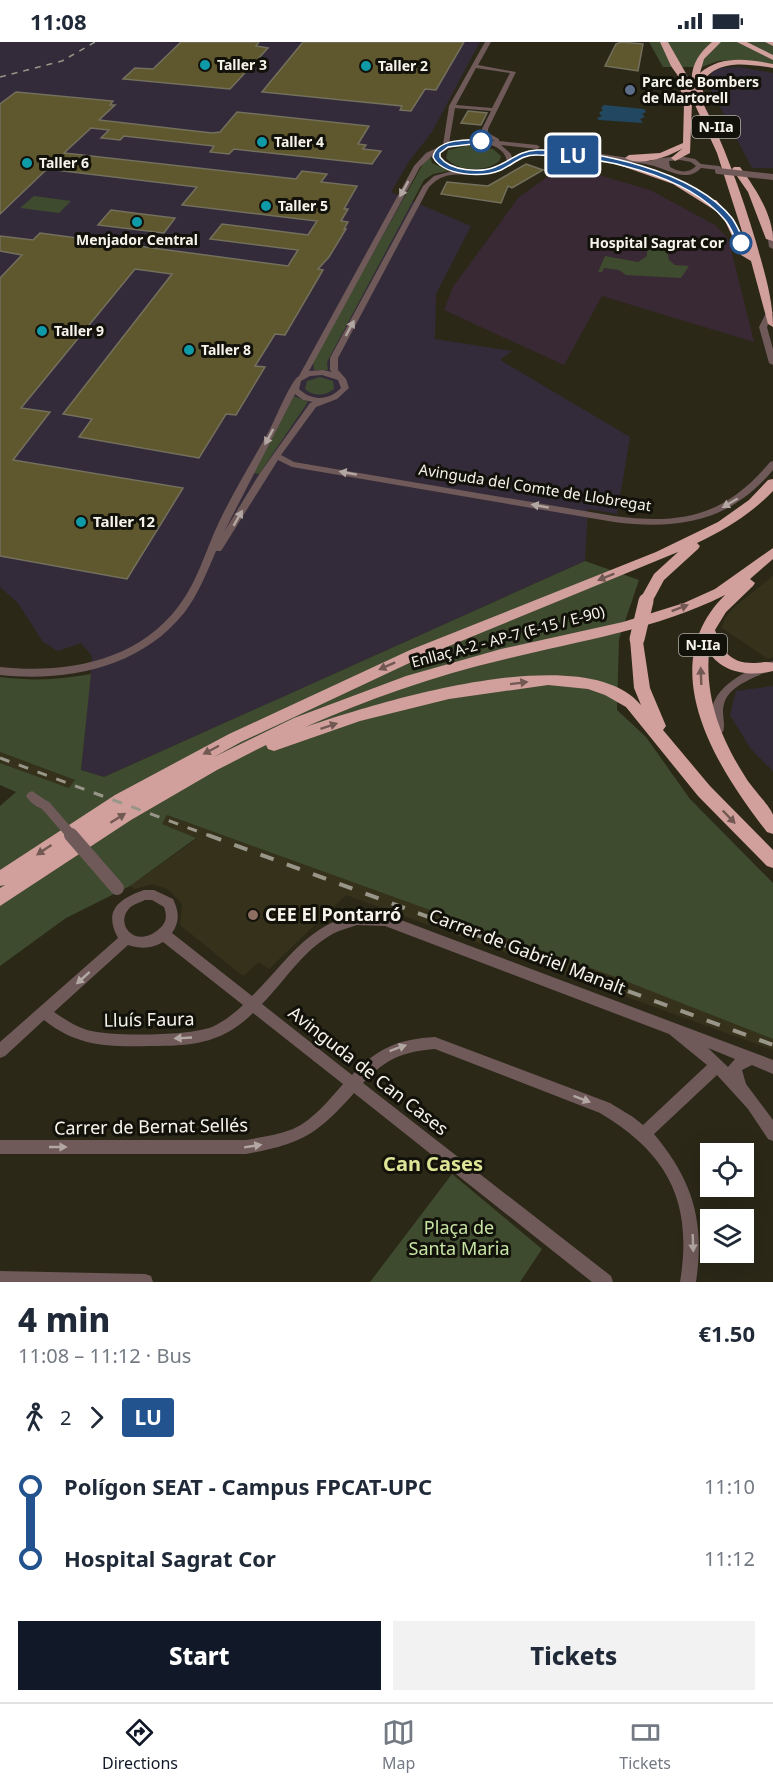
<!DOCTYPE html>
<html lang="en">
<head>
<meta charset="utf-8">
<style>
	body { margin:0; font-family:"Noto Sans",sans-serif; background:#f2f2f3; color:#1f2937; height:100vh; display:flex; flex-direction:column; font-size:22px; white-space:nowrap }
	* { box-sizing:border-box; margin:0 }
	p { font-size:20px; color:#747a83 }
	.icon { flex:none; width:33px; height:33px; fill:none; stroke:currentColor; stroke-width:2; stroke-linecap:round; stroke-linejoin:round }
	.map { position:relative; height:1240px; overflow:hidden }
	.side { display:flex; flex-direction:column; background:#fff; flex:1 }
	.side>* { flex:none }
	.badge { padding:0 12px; border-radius:4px; font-size:21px; line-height:39px }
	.controls { position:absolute; left:700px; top:1101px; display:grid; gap:12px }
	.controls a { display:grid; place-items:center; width:54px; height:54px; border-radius:0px; background:#fff; box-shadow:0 6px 24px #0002; font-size:30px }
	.map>.badge { position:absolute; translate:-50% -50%; box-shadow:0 0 0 3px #fff }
	.legs { display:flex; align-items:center; gap:9px; height:66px; padding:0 18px; font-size:20px }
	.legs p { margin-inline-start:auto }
	.summary { display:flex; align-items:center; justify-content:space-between; height:102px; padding:0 18px }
	h1 { font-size:33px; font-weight:800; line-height:45px }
	.cta { display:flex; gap:12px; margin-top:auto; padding:12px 18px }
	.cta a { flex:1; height:69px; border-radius:0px; background:#111827; color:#fff; font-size:24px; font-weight:800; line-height:69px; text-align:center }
	.cta a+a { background:#f2f2f3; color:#1f2937 }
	ul { padding:0 18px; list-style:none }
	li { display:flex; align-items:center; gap:21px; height:72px; font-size:22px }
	li i { display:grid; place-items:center; width:9px; height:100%; margin:0 8px; background:currentColor }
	li i::after { content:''; width:15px; height:15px; margin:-8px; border:4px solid; border-radius:50%; background:#fff }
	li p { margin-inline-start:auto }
	li:first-child i { background:linear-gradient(#0000 50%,currentColor 0) }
	li:last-child i { background:linear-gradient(currentColor 50%,#0000 0) }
	.status { display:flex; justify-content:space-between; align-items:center; height:42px; padding:0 30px; background:#fff; direction:ltr }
	.status svg { height:16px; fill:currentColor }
	.tab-bar { display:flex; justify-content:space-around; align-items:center; height:84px; border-top:2px solid #e0e1e3; background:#fff; font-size:16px; color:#747a83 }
	.tab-bar a { display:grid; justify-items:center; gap:3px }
	.tab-bar .selected { color:#111827 }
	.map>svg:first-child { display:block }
</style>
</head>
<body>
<div class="status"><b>11:08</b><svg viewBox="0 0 49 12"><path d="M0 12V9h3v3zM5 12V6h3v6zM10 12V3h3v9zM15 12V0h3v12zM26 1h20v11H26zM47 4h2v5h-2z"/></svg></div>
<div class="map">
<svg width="773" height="1240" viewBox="0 0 773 1240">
	<rect width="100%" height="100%" fill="#2b2818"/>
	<path fill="#36311a" d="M 773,534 L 773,615 L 768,617 L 722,586 L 725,576 L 734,565 Z
		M 0,710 L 75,738 L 70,746 L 52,740 L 0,721 Z
		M 167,773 L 610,933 L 773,997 L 773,1008 L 346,853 L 269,927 L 259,920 L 243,934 L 180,883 L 182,862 L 169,848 L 152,842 L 135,847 L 130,844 L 196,797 L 161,782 Z"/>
	<path fill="#342b3a" d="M 0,0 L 480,0 L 432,90 L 410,118 L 391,150 L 471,184 L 436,252 L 435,297 L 512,309 L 500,318 L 630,395 L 617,472 L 588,467 L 585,519 L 104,735 L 81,728 L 92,614 L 81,601 L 58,609 L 43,600 L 18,561 L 0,545 Z
		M 739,25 L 773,31 L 773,126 L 752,126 L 708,42 L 712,30 L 720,26 Z
		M 773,644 L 773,729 L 751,707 L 730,673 L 736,649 Z"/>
	<path fill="#392935" d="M 564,123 L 650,148 L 715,183 L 728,196 L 754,300 L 602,254 L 564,323 L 444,268 L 453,245 L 519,155 Z"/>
	<path fill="#3e4b2e" d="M 649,0 L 773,0 L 773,22 L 733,18 L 718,19 L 702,25 L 663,25 Z
		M 470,103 L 493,107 L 501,114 L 500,118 C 488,131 457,130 446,116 L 448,108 Z
		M 430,114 L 432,121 L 449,129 L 433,132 L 424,138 L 327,320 L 328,328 L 314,328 L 313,319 L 424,120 Z
		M 34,154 L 71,159 L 59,171 L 20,166 Z
		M 670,202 L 673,208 L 667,208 L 669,218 L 675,223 L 689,224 L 681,236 L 626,233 L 619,228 L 604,226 L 602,230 L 598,230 L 605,214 L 638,220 L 647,214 L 647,203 Z
		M 320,335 L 333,339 L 334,347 C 325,354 314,355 305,347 L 307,339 Z
		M 294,354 L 308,360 L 259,432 L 254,431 Z
		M 585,519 L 639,538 L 619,597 L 617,668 L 646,695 L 690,757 L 773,841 L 773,997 L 610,933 L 167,773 L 162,782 L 196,796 L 130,844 L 66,876 L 0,924 L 0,764 L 16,750 L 0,743 L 0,721 L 69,746 L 75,738 L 0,710 L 0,635 C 32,639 59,638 91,632 L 81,728 L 104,735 Z
		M 452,1132 L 542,1207 L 520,1240 L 370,1240 Z"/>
	<path fill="#224861" d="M 604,63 L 644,67 L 646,70 L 642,72 L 645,75 L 640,77 L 643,81 L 599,78 L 597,76 L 602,74 L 599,71 L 603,68 L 601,66 Z"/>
	<path fill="#5f572e" stroke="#73705d" stroke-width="1.5" d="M 181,0 L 259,0 L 256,4 L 268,6 L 230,47 L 123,37 L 135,26 L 153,27 Z
		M 303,0 L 464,0 L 436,48 L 425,47 L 411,69 L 400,68 L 402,64 L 262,50 Z
		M 621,0 L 643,2 L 638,29 L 605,24 L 616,2 Z
		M 16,50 L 113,59 L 110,63 L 115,63 L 99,78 L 212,91 L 220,90 L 237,70 L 369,84 L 358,102 L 366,103 L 363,107 L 381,109 L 372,122 L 234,107 L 229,112 L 210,110 L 214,104 L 124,94 L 120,98 L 101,96 L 109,88 L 91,86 L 64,111 L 296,137 L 302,129 L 327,132 L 321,140 L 357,144 L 344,167 L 348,167 L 341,179 L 348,180 L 344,187 L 346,187 L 329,215 L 318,227 L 323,228 L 285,293 L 275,292 L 255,324 L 265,325 L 236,373 L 226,372 L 199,416 L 79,395 L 92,377 L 63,372 L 172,232 L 135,227 L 21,366 L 50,370 L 13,418 L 183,446 L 127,537 L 0,514 L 0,236 L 22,213 L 0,209 L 0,194 L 33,198 L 40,191 L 288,224 L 298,208 L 210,197 L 222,182 L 308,193 L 317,179 L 182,163 L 197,145 L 47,127 L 0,172 L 0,62 Z
		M 468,69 L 487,71 L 481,83 L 461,81 Z
		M 526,122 L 543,128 L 512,146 L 508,144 L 501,161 L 441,152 L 447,140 L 488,144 Z
		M 111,168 L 134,171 L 175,176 L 164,191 L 98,183 Z"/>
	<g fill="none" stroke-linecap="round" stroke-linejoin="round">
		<path fill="#6f5a59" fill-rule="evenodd" d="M 485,0 L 491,0 L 478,23 L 516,30 L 488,87 L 488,91 L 499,97 L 499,99 L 537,103 L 540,105 L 537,107 L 501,103 L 511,112 L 512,116 C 543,98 615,115 651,119 L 654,117 L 680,114 L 695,117 L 701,122 L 719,124 L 722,126 L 719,128 L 701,126 C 686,142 666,126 650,123 C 638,120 625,120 613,118 C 587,114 557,108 531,113 C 514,116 502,129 484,132 C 463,135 446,126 429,145 L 338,316 L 338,328 L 346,337 L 349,346 L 337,357 L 316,365 L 281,413 L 294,420 L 614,474 C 682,483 725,474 770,420 L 773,419 L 773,428 C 730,480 678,488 614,480 L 292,425 L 278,418 L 221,509 L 216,509 C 207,530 198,553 184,571 C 140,626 67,640 0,633 L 0,625 C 65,632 136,620 178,565 C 199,538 207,503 222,474 C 236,445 253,418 269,389 C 275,378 291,338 299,334 L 414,124 L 426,111 L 443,103 L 449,64 ZM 476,26 L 510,31 L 492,66 L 456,63 ZM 455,66 L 491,69 L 482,87 L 482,92 L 495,99 L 474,96 L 449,101 ZM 474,100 C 487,101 504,104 507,119 C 487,130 460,134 441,117 L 440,112 C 451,103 461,101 474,100 ZM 434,112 C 434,122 443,125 452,129 L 434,134 L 423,144 L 330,316 L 330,328 L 332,330 L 323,328 L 309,329 L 420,125 ZM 680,118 L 691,120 L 696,124 C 688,132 679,130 670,125 L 669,119 ZM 322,333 L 338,338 L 341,346 C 329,359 311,359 299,347 L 301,339 L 310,334 ZM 295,352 L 303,358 L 313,360 L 310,361 L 260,431 L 224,490 Z
			M 773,189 L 773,207 L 769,205 L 768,197 L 770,191 Z
			M 767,269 L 773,270 L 767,285 L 773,307 L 773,323 L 769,321 L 759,285 Z
			M 773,619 L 773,627 C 757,635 729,643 724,662 C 721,672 726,681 723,690 L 715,690 C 698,651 742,629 773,619 Z
			M 32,749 L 50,761 L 52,764 L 50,767 C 42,770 30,761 26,754 L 28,751 Z
			M 144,848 L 154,848 L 173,857 C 179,870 180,879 172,891 L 252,954 C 284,923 309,880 357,873 C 366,871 376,872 385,872 L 773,1018 L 773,1032 L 752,1023 L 742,1028 L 746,1042 L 773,1078 L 773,1099 L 768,1097 L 748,1067 L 717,1033 L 654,1092 C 693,1139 705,1179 696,1240 L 680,1240 C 693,1161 669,1112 600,1071 L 435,1007 C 402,1010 387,1016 363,1041 L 611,1234 L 613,1240 L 592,1240 L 354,1051 C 317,1093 301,1102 246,1112 L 0,1112 L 0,1098 L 246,1098 C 262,1095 278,1093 293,1087 C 313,1078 329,1058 343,1042 L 253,971 C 222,1002 191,1004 150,1004 C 109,1005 78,1005 44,978 L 5,1014 L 0,1016 L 0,1000 L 118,896 C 103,868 119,857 144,848 ZM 145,858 L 152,858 L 164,865 C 167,874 167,880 159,887 C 134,909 112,879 132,864 C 135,862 141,860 145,858 ZM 357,883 L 385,884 L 669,992 L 707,1023 L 643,1083 L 633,1075 L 610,1061 L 435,995 C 399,997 377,1006 352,1033 L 262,962 C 286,938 306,903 339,889 C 345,887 351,885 357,883 ZM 163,900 L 243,963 C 235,971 223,980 212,985 C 188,994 112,995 87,988 C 75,984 64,977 54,970 L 128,903 C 141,907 152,907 163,900 ZM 708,1006 L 735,1017 L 728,1025 Z
			M 0,1229 L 145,1232 L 151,1234 L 153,1240 L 0,1240 Z"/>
		<path fill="#d19f9c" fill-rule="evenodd" d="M 660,0 L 668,0 L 692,42 C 690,24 699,11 712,0 L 721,0 L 704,17 L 700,31 C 721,13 747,17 773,22 L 773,26 C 747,22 717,16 701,42 L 704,53 L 700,55 C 724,102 741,150 756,200 C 764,229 773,256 773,285 L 768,282 L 751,219 L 741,213 L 725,179 L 716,169 L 673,142 L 599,116 L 606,114 L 679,138 L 711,158 L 716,158 L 734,178 L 747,205 L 717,111 L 690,52 L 692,61 L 690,111 L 675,119 L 671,116 L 683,106 C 669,115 639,125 625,116 L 629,113 L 660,111 L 683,101 L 684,61 L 680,46 L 685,44 L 671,24 Z
			M 737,0 L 747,0 L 773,13 L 773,18 Z
			M 765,0 L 773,0 L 773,4 Z
			M 734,125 L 740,125 C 755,146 773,172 773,199 L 766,197 L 748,150 L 732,127 Z
			M 773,437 L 773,449 C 751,472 726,487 697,501 L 700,504 L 698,507 L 664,538 L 651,562 L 646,564 L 639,559 L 654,532 L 678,510 L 420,616 L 241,700 L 214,715 L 294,676 L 406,634 L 501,607 L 623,580 L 684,561 L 715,547 L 773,506 L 773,517 L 750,537 L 755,541 L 753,544 L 726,570 L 715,588 C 722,608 729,621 753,621 C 760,621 766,619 773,621 L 773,629 C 750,635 722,631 709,610 C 705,657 721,697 746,736 C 752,746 770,764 773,773 C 773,779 773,787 773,792 L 767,790 C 717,726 652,625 725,553 C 655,588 578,599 502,618 C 434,634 368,657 303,686 C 375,661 585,595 641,663 L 634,646 L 630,597 L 632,593 L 642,593 L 650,646 L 666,684 L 663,688 L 710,744 L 773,808 L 773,826 L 767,824 L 698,754 L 626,665 L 605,653 L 588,647 L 548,643 L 449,657 L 360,679 L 274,709 L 268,707 L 266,703 L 217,728 L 131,778 L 0,864 L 0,846 L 5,843 L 0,844 L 0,828 L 115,753 L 229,692 L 410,608 L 656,510 L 718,480 L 749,458 L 768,438 Z"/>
		<path stroke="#989689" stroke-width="1.5" stroke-dasharray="6 6" stroke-linecap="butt" d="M 0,35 L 62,19 L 95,0"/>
		<path stroke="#989689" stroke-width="3" stroke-dasharray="10 10" stroke-linecap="butt" d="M 0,716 L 213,795"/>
		<path stroke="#989689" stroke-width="4" stroke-dasharray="14 14" stroke-linecap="butt" d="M 208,793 L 773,1003"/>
		<path stroke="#6f5a59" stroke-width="6" d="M 718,129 L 773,135"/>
		<path stroke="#6f5a59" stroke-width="10" d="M 46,764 L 73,795"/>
		<path stroke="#6f5a59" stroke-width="14" d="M 71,793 L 117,846"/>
		<path stroke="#d19f9c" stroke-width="15" d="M 637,597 L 646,559"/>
	</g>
	<defs><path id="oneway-solid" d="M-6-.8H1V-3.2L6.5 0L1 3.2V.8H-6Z" transform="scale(1.5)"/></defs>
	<g fill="#b2a7a2">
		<use href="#oneway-solid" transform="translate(404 147) rotate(119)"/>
		<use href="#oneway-solid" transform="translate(350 286) rotate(-62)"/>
		<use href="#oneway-solid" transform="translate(269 395) rotate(118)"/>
		<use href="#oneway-solid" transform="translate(348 431) rotate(-170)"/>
		<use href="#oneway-solid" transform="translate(730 461) rotate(150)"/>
		<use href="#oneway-solid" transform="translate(540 464) rotate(-170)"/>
		<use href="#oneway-solid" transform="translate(238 476) rotate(-60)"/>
		<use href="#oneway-solid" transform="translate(83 936) rotate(138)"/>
		<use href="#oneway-solid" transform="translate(183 996) rotate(177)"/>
		<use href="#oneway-solid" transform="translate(398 1006) rotate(-20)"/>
		<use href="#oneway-solid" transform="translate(582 1057) rotate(21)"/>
		<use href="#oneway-solid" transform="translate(253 1104) rotate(-9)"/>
		<use href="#oneway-solid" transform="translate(58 1105)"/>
		<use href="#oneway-solid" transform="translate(693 1201) rotate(88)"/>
	</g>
	<g fill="#725853">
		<use href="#oneway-solid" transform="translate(606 535) rotate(158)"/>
		<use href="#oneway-solid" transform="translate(680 566) rotate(-21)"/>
		<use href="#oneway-solid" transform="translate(387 624) rotate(156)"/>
		<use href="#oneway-solid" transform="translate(701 634) rotate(-92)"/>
		<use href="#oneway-solid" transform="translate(519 641) rotate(-7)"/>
		<use href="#oneway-solid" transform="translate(329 684) rotate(-18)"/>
		<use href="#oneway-solid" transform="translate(211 708) rotate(152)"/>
		<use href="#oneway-solid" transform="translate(729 775) rotate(46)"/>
		<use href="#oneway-solid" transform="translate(118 776) rotate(-32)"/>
		<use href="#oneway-solid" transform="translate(44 808) rotate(146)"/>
	</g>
	<path fill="#22538f" stroke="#fff" stroke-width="1.5" d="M 483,98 L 481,101 L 448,105 L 440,111 L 440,115 C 450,129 480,131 495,125 C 511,119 518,109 537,108 C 595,107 694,129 732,176 C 737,183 741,193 745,201 L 738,202 C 734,195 731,185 725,178 C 686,131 596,113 538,113 C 522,112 514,122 501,128 C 482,136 443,134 433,115 C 436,97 468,97 483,98 Z"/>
	<g fill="#0f9aa8" stroke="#12110a" stroke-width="2">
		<circle cx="205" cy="23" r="6"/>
		<circle cx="366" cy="24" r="6"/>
		<circle cx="262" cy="100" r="6"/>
		<circle cx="27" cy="121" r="6"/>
		<circle cx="266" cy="164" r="6"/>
		<circle cx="137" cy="180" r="6"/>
		<circle cx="42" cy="289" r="6"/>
		<circle cx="189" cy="308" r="6"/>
		<circle cx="81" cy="480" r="6"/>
	</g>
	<circle fill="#5c6f8a" stroke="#12110a" stroke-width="2" cx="630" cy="48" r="6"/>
	<g fill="#fff" stroke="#22538f" stroke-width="3">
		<circle cx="481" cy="99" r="10"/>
		<circle cx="741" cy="201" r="10"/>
	</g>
	<circle fill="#8d6e63" stroke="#12110a" stroke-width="2" cx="253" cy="873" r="6"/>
	<g text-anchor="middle" stroke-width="6" stroke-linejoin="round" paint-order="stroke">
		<g font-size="14" font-weight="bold" fill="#f6f4ea" stroke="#12110a" text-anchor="start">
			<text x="217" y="28">Taller 3</text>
			<text x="378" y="29">Taller 2</text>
			<text x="642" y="45">Parc de Bombers<tspan x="642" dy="16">de Martorell</tspan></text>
			<text x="274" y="105">Taller 4</text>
			<text x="39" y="126">Taller 6</text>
			<text x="278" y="169">Taller 5</text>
			<text x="137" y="203" text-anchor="middle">Menjador Central</text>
			<text x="54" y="294">Taller 9</text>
			<text x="201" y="313">Taller 8</text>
		</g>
		<g fill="#12110a" stroke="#b2b0a7" stroke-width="1.5">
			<rect x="692" y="74" width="48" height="22" rx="4.5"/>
			<rect x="679" y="592" width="48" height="22" rx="4.5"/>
		</g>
		<g font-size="14" font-weight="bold" fill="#f6f4ea">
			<text x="716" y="90">N-IIa</text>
			<text x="703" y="608">N-IIa</text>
		</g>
		<g font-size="14" font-weight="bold" fill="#f6f4ea" stroke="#12110a" text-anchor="end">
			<text x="724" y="206">Hospital Sagrat Cor</text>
		</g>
		<g font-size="15" fill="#f6f4ea" stroke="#12110a">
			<text transform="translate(535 446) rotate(9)" y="5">Avinguda del Comte de Llobregat</text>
			<text transform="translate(508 595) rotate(-15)" y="5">Enllaç A-2 - AP-7 (E-15 / E-90)</text>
		</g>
		<g font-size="15" font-weight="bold" fill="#f6f4ea" stroke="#12110a" text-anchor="start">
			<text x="93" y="485">Taller 12</text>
		</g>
		<g font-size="18" font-weight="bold" fill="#f6f4ea" stroke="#12110a" text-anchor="start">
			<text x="265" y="879">CEE El Pontarró</text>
		</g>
		<g font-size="18" fill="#f6f4ea" stroke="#12110a">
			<text transform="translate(527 910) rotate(21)" y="6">Carrer de Gabriel Manalt</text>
			<text transform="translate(149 978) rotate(-1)" y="6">Lluís Faura</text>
			<text transform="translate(368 1029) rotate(38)" y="6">Avinguda de Can Cases</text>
			<text transform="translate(151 1085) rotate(-1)" y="6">Carrer de Bernat Sellés</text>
		</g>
		<g font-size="18" fill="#c7e4a4" stroke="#12110a">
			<text x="459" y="1192">Plaça de<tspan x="459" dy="21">Santa Maria</tspan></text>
		</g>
		<g font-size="20" font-weight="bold" fill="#dee596" stroke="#12110a">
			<text x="433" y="1129">Can Cases</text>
		</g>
	</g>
</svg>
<div class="controls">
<a><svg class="icon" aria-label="locate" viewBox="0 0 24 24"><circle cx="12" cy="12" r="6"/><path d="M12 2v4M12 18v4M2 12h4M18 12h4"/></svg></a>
<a><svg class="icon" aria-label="layers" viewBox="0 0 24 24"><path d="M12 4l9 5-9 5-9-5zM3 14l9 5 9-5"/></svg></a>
</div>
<b class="badge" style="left:573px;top:113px;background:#22538f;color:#fff">LU</b>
</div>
<section class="side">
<div class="summary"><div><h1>4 min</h1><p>11:08 – 11:12 · Bus</p></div><b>€1.50</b></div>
<div class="legs"><svg class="icon" aria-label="walk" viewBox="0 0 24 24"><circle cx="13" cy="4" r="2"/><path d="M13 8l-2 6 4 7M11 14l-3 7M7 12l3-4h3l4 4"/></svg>2<svg class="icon" aria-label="forward" viewBox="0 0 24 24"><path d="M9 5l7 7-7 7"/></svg><b class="badge" style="background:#22538f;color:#fff">LU</b></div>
<ul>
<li><i style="color:#22538f"></i><b>Polígon SEAT - Campus FPCAT-UPC</b><p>11:10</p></li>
<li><i style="color:#22538f"></i><b>Hospital Sagrat Cor</b><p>11:12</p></li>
</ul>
<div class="cta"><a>Start</a><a>Tickets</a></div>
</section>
<nav class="tab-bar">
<a class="selected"><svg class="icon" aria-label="directions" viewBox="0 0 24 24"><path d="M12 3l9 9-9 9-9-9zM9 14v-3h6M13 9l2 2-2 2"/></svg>Directions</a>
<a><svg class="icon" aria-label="map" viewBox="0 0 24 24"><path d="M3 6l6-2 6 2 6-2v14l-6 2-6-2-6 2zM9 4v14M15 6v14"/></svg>Map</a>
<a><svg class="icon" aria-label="tickets" viewBox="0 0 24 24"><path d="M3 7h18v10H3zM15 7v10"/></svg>Tickets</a>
</nav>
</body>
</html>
